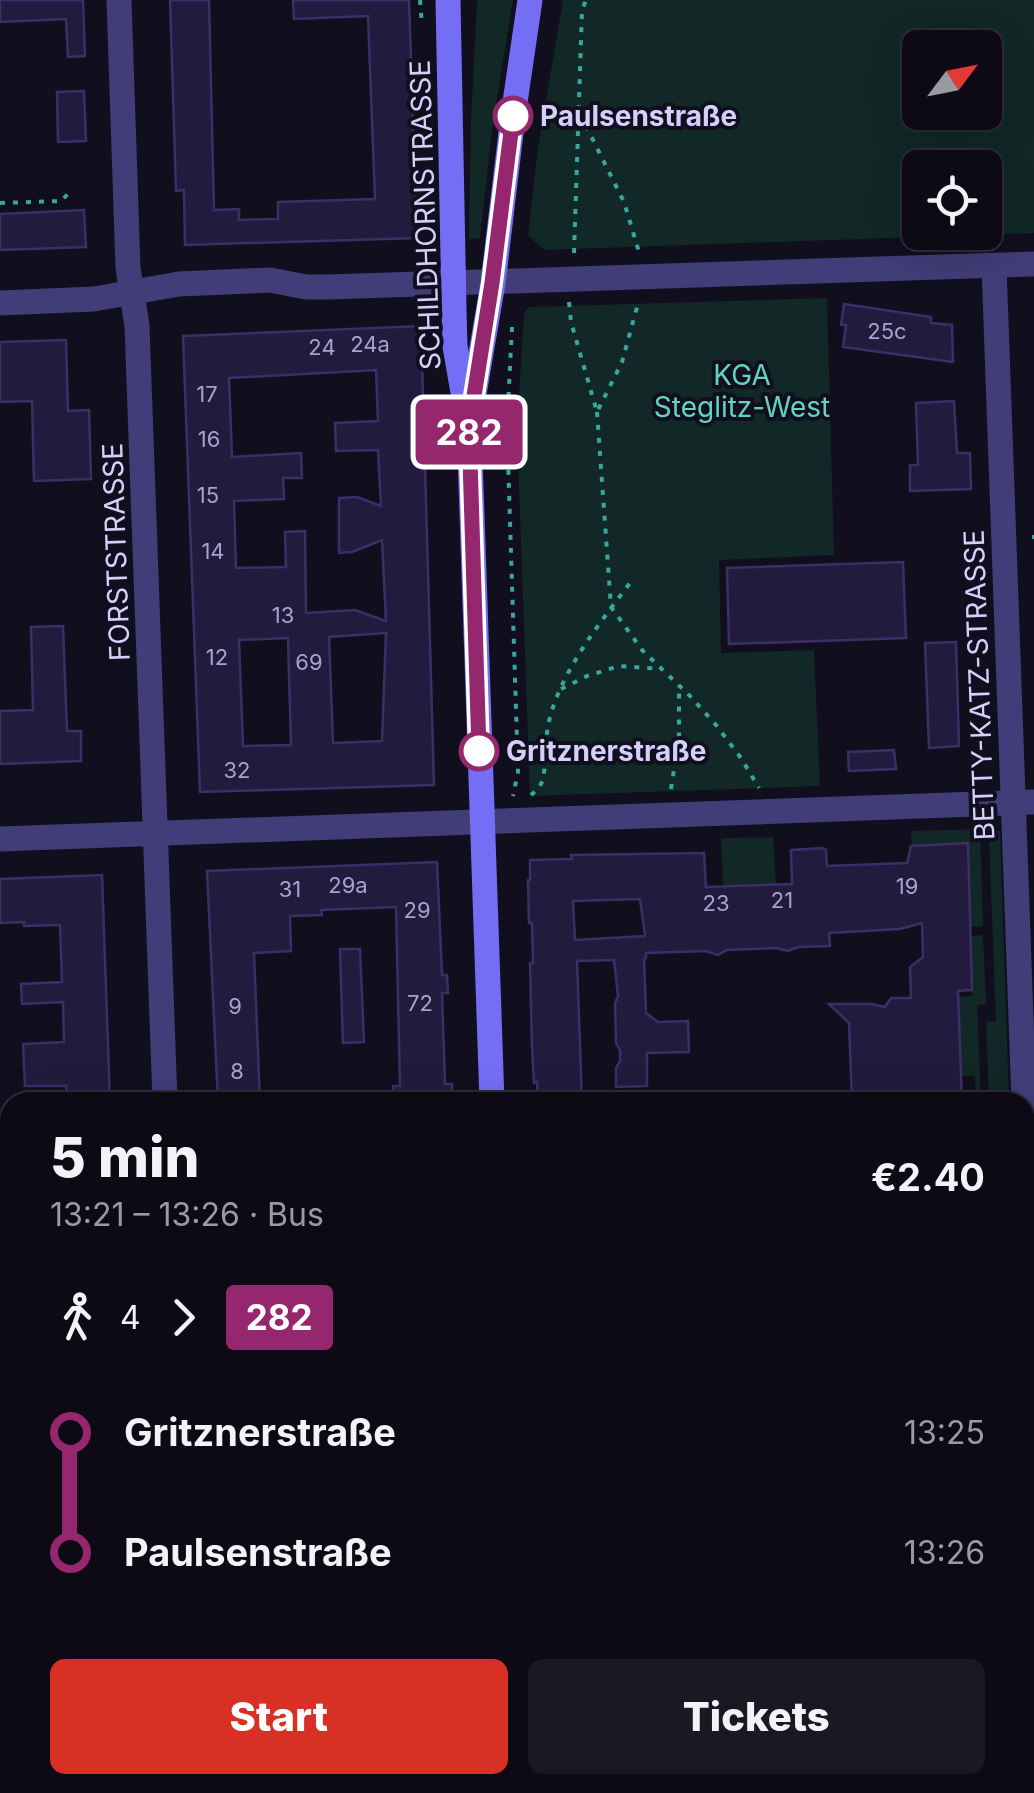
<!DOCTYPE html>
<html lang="en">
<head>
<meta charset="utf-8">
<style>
	body { margin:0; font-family:Inter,sans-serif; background:#1b1823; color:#f1f3f6; height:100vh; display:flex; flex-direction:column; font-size:38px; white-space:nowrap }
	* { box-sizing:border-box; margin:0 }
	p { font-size:32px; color:#9a9aa1 }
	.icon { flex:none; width:55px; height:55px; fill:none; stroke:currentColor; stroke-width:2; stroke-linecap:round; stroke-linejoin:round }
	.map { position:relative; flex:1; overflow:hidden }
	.sheet { position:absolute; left:0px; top:1092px; width:1035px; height:702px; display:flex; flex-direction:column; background:#0d0a16; border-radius:30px 30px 0 0; box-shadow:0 10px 40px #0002,0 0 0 2px #2d2b35 }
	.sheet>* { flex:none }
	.badge { padding:0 20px; border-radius:8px; font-size:35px; line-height:65px }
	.needle { width:65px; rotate:58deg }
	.fabs { position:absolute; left:902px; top:30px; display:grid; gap:20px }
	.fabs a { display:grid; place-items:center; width:100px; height:100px; border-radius:15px; background:#0d0a16; box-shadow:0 10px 40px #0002,0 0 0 2px #2d2b35; font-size:50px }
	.map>.badge { position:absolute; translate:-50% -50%; box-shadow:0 0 0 5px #fff }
	.legs { display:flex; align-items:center; gap:15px; height:110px; padding:0 50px; font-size:32px }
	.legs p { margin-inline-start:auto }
	.summary { display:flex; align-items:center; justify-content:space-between; height:170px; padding:0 50px }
	h1 { font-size:55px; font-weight:800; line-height:75px }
	.button { display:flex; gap:20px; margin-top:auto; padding:20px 50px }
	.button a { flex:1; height:115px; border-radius:15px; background:#d93025; color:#fff; font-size:40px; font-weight:800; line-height:115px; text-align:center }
	.button a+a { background:#1b1823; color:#f1f3f6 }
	ul { padding:0 50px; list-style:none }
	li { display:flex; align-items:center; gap:35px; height:120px; font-size:38px }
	li i { display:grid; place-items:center; width:15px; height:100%; margin:0 12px; background:currentColor }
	li i::after { content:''; width:25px; height:25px; margin:-12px; border:8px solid; border-radius:50%; background:#0d0a16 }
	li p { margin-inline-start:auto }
	li:first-child i { background:linear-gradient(#0000 50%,currentColor 0) }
	li:last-child i { background:linear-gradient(currentColor 50%,#0000 0) }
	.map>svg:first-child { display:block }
</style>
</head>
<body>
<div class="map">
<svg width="1034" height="1793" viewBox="0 0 1034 1793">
	<rect width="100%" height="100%" fill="#110e1e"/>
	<path fill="#112827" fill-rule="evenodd" d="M 477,0 L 513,0 L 493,123 L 480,238 L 469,239 L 471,121 Z
		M 563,0 L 1034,0 L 1034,233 L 544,250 L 528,235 L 538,147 ZM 920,48 L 985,48 L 985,112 L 920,112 ZM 920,168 L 985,168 L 985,232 L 920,232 Z
		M 827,298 L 834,555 L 719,560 L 721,653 L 814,650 L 820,786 L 530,796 L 517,428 L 524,313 L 529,307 Z
		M 980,829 L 983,926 L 970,927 L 912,846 L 911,831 Z
		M 993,829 L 1000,831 L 1009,1102 L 989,1102 L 986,1022 L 996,1021 L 989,838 Z
		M 773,837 L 776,885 L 723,887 L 721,838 Z
		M 983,935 L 986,1004 L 977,1005 L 981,1102 L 976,1102 L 975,1076 L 961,1076 L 957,997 L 972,996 L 970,936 Z
		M 1025,1729 L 1031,1729 L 1033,1793 L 810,1793 L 809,1785 L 1025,1785 Z"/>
	<path fill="#231b3d" stroke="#3b2f68" stroke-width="2.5" fill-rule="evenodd" d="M 0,0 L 83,0 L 85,56 L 68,57 L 66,19 L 0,22 Z
		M 170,0 L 209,0 L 214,210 L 239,209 L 239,220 L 278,219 L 278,202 L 375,199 L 368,16 L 294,19 L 293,0 L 409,0 L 417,238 L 185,245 L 184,190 L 176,191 Z
		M 84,91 L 86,141 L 58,142 L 57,92 Z
		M 84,210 L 86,247 L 0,250 L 0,214 Z
		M 844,304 L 931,317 L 931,323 L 952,325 L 953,362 L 843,347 L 846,325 L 841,325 Z
		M 421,326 L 434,785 L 200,792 L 183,336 ZM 376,370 L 378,421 L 335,423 L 336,451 L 378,450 L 381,506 L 357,497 L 339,498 L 339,553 L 352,552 L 382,540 L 386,621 L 355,610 L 306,613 L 305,531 L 285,532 L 286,567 L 236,568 L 234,501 L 284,499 L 283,478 L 302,478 L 301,453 L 232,457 L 229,378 ZM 386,633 L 382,741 L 333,743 L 329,637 ZM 288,638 L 291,745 L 243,746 L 239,640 Z
		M 66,340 L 68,411 L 89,410 L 91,479 L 34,481 L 32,401 L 0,402 L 0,342 Z
		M 954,401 L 957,453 L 970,453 L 971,489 L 910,491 L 910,465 L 918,465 L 916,403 Z
		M 903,562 L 906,638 L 729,644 L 727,568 Z
		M 63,626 L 67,731 L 81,731 L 81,761 L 0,764 L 0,711 L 33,710 L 31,627 Z
		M 956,642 L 959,746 L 929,748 L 925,643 Z
		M 894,750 L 896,769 L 849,771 L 848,752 Z
		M 968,843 L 972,990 L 958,991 L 962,1102 L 852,1102 L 849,1023 L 829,1004 L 872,1004 L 885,1007 L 891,998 L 911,998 L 910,967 L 923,957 L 922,923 L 900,929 L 829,933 L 830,946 L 798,947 L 788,951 L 776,948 L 727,950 L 718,955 L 706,951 L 646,953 L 646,958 L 644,959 L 646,1013 L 658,1022 L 688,1021 L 689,1052 L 647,1053 L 647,1086 L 616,1087 L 616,1068 L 620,1061 L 620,1050 L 616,1043 L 615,1003 L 618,996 L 614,960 L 577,961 L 582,1102 L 538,1102 L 537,1082 L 534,1083 L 532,1047 L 530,963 L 533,963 L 532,923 L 529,923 L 528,880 L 530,880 L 530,860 L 572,859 L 571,855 L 704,853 L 706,887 L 792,884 L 791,850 L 823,848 L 826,850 L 827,866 L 907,863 L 911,846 ZM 640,899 L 645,936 L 575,940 L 573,901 Z
		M 437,862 L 442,975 L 447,975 L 448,993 L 442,993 L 445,1084 L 452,1084 L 452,1102 L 393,1101 L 393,1086 L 400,1086 L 396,907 L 321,910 L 322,915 L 290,916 L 291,951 L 254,953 L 260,1102 L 218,1102 L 207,871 Z
		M 102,875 L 110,1102 L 67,1102 L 66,1086 L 25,1086 L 23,1044 L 64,1042 L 63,1002 L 22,1004 L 21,984 L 62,982 L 60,925 L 24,926 L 24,922 L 0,923 L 0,879 Z
		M 340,949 L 360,949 L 364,1042 L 343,1043 Z"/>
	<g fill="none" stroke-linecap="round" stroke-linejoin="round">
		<path stroke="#37a7a2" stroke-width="4" stroke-dasharray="5 8" stroke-linecap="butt" d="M 420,0 L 422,25
			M 580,114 L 624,202 L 639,252
			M 0,203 L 61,201 L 71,191
			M 574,253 L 582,10 L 586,0
			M 569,302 L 571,322 L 597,412 L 622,362 L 639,300
			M 512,327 L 507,427 L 518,772 L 513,796
			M 597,412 L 611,607 L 642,650 L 690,696 L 716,725 L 741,758 L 759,788
			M 1032,537 L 1034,537
			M 561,689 L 587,676 L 619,666 L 661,669
			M 671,789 L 679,737 L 679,685
			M 531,795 L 539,788 L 543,780 C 546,762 545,744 548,726 C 558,675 599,624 630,583
			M 1018,1785 L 1018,1793
			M 927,1793 L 928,1785"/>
		<path stroke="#403d79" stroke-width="25" d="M 119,0 L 128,268 L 137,326 L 165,1102
			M 994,266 L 1024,1102
			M 0,303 L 94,299 L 179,284 L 270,280 L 306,287 L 328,287 L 1034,264
			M 0,839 L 1034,802
			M 1025,1145 L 1034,1398
			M 69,1785 L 69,1793"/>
		<path stroke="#736ef3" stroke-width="25" d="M 448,0 L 454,309 L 455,346 L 469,427 L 492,1102
			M 472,406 L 493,283 L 513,116 L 530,0
			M 1025,1678 L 1034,1678
			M 0,1721 L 10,1720
			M 494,1785 L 495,1793
			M 531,1793 L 531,1785"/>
	</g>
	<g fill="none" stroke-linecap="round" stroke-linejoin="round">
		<defs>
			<path id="line-1" d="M 479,751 L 469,427 L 492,283 L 513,116"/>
		</defs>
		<use href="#line-1" stroke="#fff" stroke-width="22"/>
		<use href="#line-1" stroke="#95276e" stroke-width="15"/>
	</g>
	<g fill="#fff" stroke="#95276e" stroke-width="5">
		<circle cx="513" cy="116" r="18"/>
		<circle cx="479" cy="751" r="18"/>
	</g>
	<g text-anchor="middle" stroke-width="8" stroke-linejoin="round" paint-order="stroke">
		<g font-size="22" fill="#a8a2cc">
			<text x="887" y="339">25c</text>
			<text x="370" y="352">24a</text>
			<text x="322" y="355">24</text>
			<text x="207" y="402">17</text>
			<text x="209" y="447">16</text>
			<text x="208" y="503">15</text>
			<text x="213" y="559">14</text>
			<text x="283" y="623">13</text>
			<text x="217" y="665">12</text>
			<text x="309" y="670">69</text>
			<text x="237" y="778">32</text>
			<text x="348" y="893">29a</text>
			<text x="907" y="894">19</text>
			<text x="290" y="897">31</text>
			<text x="782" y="908">21</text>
			<text x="716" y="911">23</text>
			<text x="417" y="918">29</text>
			<text x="420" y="1011">72</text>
			<text x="235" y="1014">9</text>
			<text x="237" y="1079">8</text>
		</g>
		<g font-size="28" font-weight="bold" fill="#d5cffb" stroke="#110e1e" text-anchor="start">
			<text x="540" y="126">Paulsenstraße</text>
			<text x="506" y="761">Gritznerstraße</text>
		</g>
		<g font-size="28" fill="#d5cffb" stroke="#110e1e">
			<text transform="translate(425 215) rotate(-92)" y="10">SCHILDHORNSTRASSE</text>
			<text transform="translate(116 552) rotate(-92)" y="10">FORSTSTRASSE</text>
			<text transform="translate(979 685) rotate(-92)" y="10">BETTY-KATZ-STRASSE</text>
		</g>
		<g font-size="28" fill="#61d5ba" stroke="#110e1e">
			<text x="742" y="385">KGA<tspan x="742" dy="32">Steglitz-West</tspan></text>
		</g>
	</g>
</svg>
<div class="fabs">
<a><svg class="needle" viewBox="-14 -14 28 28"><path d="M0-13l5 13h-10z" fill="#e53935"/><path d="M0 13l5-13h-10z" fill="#9a9aa1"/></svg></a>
<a><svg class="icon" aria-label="locate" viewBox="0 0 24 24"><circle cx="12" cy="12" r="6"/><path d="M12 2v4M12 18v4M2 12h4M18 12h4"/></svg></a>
</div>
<b class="badge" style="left:469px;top:432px;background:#95276e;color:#fff">282</b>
<section class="sheet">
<div class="summary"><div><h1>5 min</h1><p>13:21 – 13:26 · Bus</p></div><b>€2.40</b></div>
<div class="legs"><svg class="icon" aria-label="walk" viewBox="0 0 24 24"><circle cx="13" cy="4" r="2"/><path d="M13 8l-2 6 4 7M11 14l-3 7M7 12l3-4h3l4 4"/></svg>4<svg class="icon" aria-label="forward" viewBox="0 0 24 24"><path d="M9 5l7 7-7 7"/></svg><b class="badge" style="background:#95276e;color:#fff">282</b></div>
<ul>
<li><i style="color:#95276e"></i><b>Gritznerstraße</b><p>13:25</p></li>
<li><i style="color:#95276e"></i><b>Paulsenstraße</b><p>13:26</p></li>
</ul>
<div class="button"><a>Start</a><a>Tickets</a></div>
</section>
</div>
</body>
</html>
